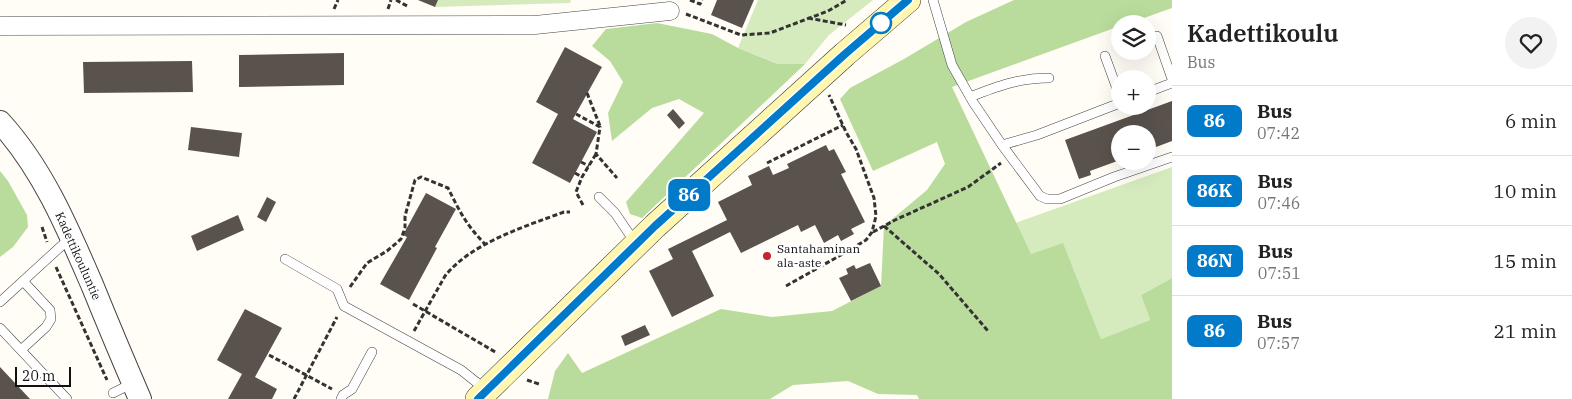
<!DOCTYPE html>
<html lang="en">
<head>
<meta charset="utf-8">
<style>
	body { margin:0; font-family:"IBM Plex Serif",serif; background:#f2f2f2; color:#222; height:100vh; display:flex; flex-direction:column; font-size:19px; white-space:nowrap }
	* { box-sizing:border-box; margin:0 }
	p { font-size:16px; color:#767676 }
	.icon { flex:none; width:28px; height:28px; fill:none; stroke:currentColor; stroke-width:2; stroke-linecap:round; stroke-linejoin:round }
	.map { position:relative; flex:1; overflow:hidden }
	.details { display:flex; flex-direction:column; background:#fff; width:400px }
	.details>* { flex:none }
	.badge { padding:0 10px; border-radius:8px; font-size:18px; line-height:32px }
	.buttons { position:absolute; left:1111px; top:15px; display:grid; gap:10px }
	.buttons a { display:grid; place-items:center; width:45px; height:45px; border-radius:50%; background:#fff; box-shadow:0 5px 20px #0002; font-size:25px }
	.scale { position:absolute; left:15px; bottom:12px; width:56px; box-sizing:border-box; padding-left:5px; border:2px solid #111; border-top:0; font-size:14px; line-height:18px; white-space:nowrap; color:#111; -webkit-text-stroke:4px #fff; paint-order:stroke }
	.map>.badge { position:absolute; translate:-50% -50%; box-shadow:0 0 0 2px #fff }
	.round { display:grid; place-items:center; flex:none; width:52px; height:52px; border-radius:26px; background:#f2f2f2 }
	.head { display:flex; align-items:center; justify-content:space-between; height:85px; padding:0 15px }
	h1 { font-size:24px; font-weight:600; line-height:38px }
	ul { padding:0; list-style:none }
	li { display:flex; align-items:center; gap:15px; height:70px; padding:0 15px; border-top:1px solid #e0e0e0 }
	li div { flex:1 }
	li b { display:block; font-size:19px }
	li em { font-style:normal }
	li .badge { min-width:55px; font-weight:700; text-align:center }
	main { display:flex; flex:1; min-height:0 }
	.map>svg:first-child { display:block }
</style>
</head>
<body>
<main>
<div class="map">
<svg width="1172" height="399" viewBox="0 0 1172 399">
	<rect width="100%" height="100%" fill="#fffdf5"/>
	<path fill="#d5ebbd" d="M 438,0 L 571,0 L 570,3 L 435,7 Z
		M 758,0 L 873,0 L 829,35 L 805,64 L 779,64 L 738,48 Z
		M 1172,167 L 1172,278 L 1141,295 L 1150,320 L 1101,339 L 1063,244 L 1031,254 L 1015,223 Z"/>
	<path fill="#b9dc9c" d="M 1014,0 L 1172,0 L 1172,8 L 1127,24 L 1120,24 L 1120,26 L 952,87 L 1031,254 L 1063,243 L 1101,339 L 1150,320 L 1141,295 L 1172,278 L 1172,399 L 919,399 L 917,395 L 878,394 L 848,381 L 793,385 L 770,399 L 548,399 L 555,371 L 568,353 L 582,373 L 721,309 L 772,317 L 832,311 L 881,286 L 884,226 L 927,190 L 945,164 L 937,142 L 873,171 L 840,99 L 850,88 L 904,59 L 966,22 Z
		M 657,23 L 712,34 L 738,48 L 778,64 L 805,64 L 642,218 L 630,214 L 626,202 L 704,113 L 679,99 L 652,108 L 612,141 L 608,113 L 623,82 L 610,61 L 592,46 L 606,29 Z
		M 0,171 L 8,181 L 27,215 L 28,227 L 13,247 L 0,257 Z"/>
	<path fill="#5a524d" d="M 418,0 L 438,0 L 435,7 Z
		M 717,0 L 754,0 L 742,28 L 711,15 Z
		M 565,47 L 602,67 L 573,119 L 597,132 L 570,183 L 532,163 L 558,114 L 536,102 Z
		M 344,53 L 344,85 L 239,87 L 239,55 Z
		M 192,61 L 193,92 L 84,93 L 83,62 Z
		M 1172,101 L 1172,141 L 1148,150 L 1148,134 L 1120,134 L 1120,160 L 1090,171 L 1091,175 L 1079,179 L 1065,140 Z
		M 673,109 L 685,123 L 679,129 L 667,115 Z
		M 191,127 L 242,133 L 239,157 L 188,150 Z
		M 826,145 L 829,151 L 834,149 L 846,172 L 841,174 L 865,222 L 851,229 L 854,234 L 841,241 L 838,235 L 824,243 L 815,225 L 801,232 L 798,225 L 741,253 L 730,232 L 692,251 L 714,296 L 672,317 L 649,271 L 673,259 L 668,249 L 727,220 L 718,202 L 752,185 L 748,176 L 769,166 L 773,175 L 789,168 L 787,164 Z
		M 426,193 L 456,209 L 435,247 L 437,248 L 409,300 L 380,284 L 407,237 L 403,235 Z
		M 267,197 L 276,202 L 266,222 L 257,217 Z
		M 238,215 L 244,230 L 197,251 L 191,236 Z
		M 870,263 L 881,286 L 851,301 L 839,278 L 848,274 L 846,269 L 854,265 L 856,269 Z
		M 245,309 L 282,328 L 255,377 L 277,389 L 272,399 L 228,399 L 242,374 L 217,360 Z
		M 645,325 L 650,335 L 625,346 L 621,336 Z
		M 0,367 L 30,399 L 0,399 Z"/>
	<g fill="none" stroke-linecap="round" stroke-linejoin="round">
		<defs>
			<path id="service" d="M 933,0 L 952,65 L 973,102 L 1002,145 L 1037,135 L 1120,103
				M 1157,36 L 1172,79
				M 1105,56 L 1120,97
				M 1148,92 L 1172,83
				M 970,97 C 998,86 1019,78 1049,78
				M 1002,145 L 1040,196 L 1047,199 L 1060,199 L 1114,177 L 1172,157
				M 599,197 L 615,213 L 636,244
				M 285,259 L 337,289 L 344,306 L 461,370 L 485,389
				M 0,302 L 70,238
				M 0,328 L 67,399
				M 21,350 L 46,327 L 51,319 L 50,310 L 23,281
				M 113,393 L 133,383
				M 341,399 L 343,395 L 352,389 L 372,352"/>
			<path id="minor" d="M 0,26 L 535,25 L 670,11"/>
			<path id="tertiary" d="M 0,122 C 43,169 68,229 93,287 C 108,324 124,362 140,399"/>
			<path id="secondary" d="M 478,399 L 655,226 L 845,54 L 908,0"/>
		</defs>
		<use href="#service" stroke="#444" stroke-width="10"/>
		<use href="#minor" stroke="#444" stroke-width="19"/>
		<use href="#tertiary" stroke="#444" stroke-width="24"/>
		<use href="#secondary" stroke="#333" stroke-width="26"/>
		<path stroke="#333" stroke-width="3" stroke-dasharray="5 2.5" stroke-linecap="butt" d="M 396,0 L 409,7
			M 690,0 L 700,4 L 702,0
			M 334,9 L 338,0
			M 388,9 L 391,0
			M 686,14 L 741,35 L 770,33 L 828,11 L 847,0
			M 808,18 L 846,25
			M 587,93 L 600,126
			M 576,114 L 600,127 L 596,154 L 617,178
			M 581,162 L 589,166
			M 767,163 L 843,125
			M 575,173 L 582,177
			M 583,205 L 576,192 L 582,177 L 596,154
			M 884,226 L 939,274 L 988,331
			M 42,227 L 47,242
			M 873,232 L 895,220 L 968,187 L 1001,163
			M 56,267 L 107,380
			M 786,286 L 848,251 L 866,240 L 872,232 L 876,216 L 874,198 L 856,149 L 846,132 L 829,95
			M 350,287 L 367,263 L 387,251 L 401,239 L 405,228 L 405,216 L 415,180 L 421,177 L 448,188 C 460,212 466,225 486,245
			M 413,304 L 497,353
			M 414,331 L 445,276 C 471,243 526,226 564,212 L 570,212
			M 269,355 L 332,389
			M 527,380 L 539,384
			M 294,399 L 337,317"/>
		<use href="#service" stroke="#fff" stroke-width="9"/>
		<use href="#minor" stroke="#fff" stroke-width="18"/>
		<use href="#tertiary" stroke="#fff" stroke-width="22"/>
		<use href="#secondary" stroke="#fff6b0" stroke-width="25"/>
	</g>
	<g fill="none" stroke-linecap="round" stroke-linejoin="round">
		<defs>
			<path id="line" d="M 478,399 L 655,226 L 845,54 L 908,0"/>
		</defs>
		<use href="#line" stroke="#fff" stroke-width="11"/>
		<use href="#line" stroke="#007ac9" stroke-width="8"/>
	</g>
	<circle fill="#fff" stroke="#007ac9" stroke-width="2.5" cx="881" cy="23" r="10"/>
	<circle fill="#c4262e" stroke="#fff" stroke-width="2" cx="767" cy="256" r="5"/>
	<g text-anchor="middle" stroke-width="5" stroke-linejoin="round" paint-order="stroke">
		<g font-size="12" fill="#111" stroke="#fff" text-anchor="start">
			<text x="777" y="253">Santahaminan<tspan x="777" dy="14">ala-aste</tspan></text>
		</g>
		<g font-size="12" fill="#111" stroke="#fff">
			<text transform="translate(78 256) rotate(66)" y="4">Kadettikouluntie</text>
		</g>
	</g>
</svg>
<div class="buttons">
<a><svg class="icon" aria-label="layers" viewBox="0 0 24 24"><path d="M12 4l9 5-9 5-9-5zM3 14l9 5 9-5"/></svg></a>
<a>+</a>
<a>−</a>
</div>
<div class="scale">20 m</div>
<b class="badge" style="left:689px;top:195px;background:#007ac9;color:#fff">86</b>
</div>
<section class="details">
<div class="head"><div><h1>Kadettikoulu</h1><p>Bus</p></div><a class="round"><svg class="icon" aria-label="heart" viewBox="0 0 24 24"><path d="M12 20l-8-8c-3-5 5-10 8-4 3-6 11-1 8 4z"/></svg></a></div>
<ul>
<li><span class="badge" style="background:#007ac9;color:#fff">86</span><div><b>Bus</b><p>07:42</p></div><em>6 min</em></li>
<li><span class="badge" style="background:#007ac9;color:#fff">86K</span><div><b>Bus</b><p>07:46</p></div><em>10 min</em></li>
<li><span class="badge" style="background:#007ac9;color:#fff">86N</span><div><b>Bus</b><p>07:51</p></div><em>15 min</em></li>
<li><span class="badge" style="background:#007ac9;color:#fff">86</span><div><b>Bus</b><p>07:57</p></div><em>21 min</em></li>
</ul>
</section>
</main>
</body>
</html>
